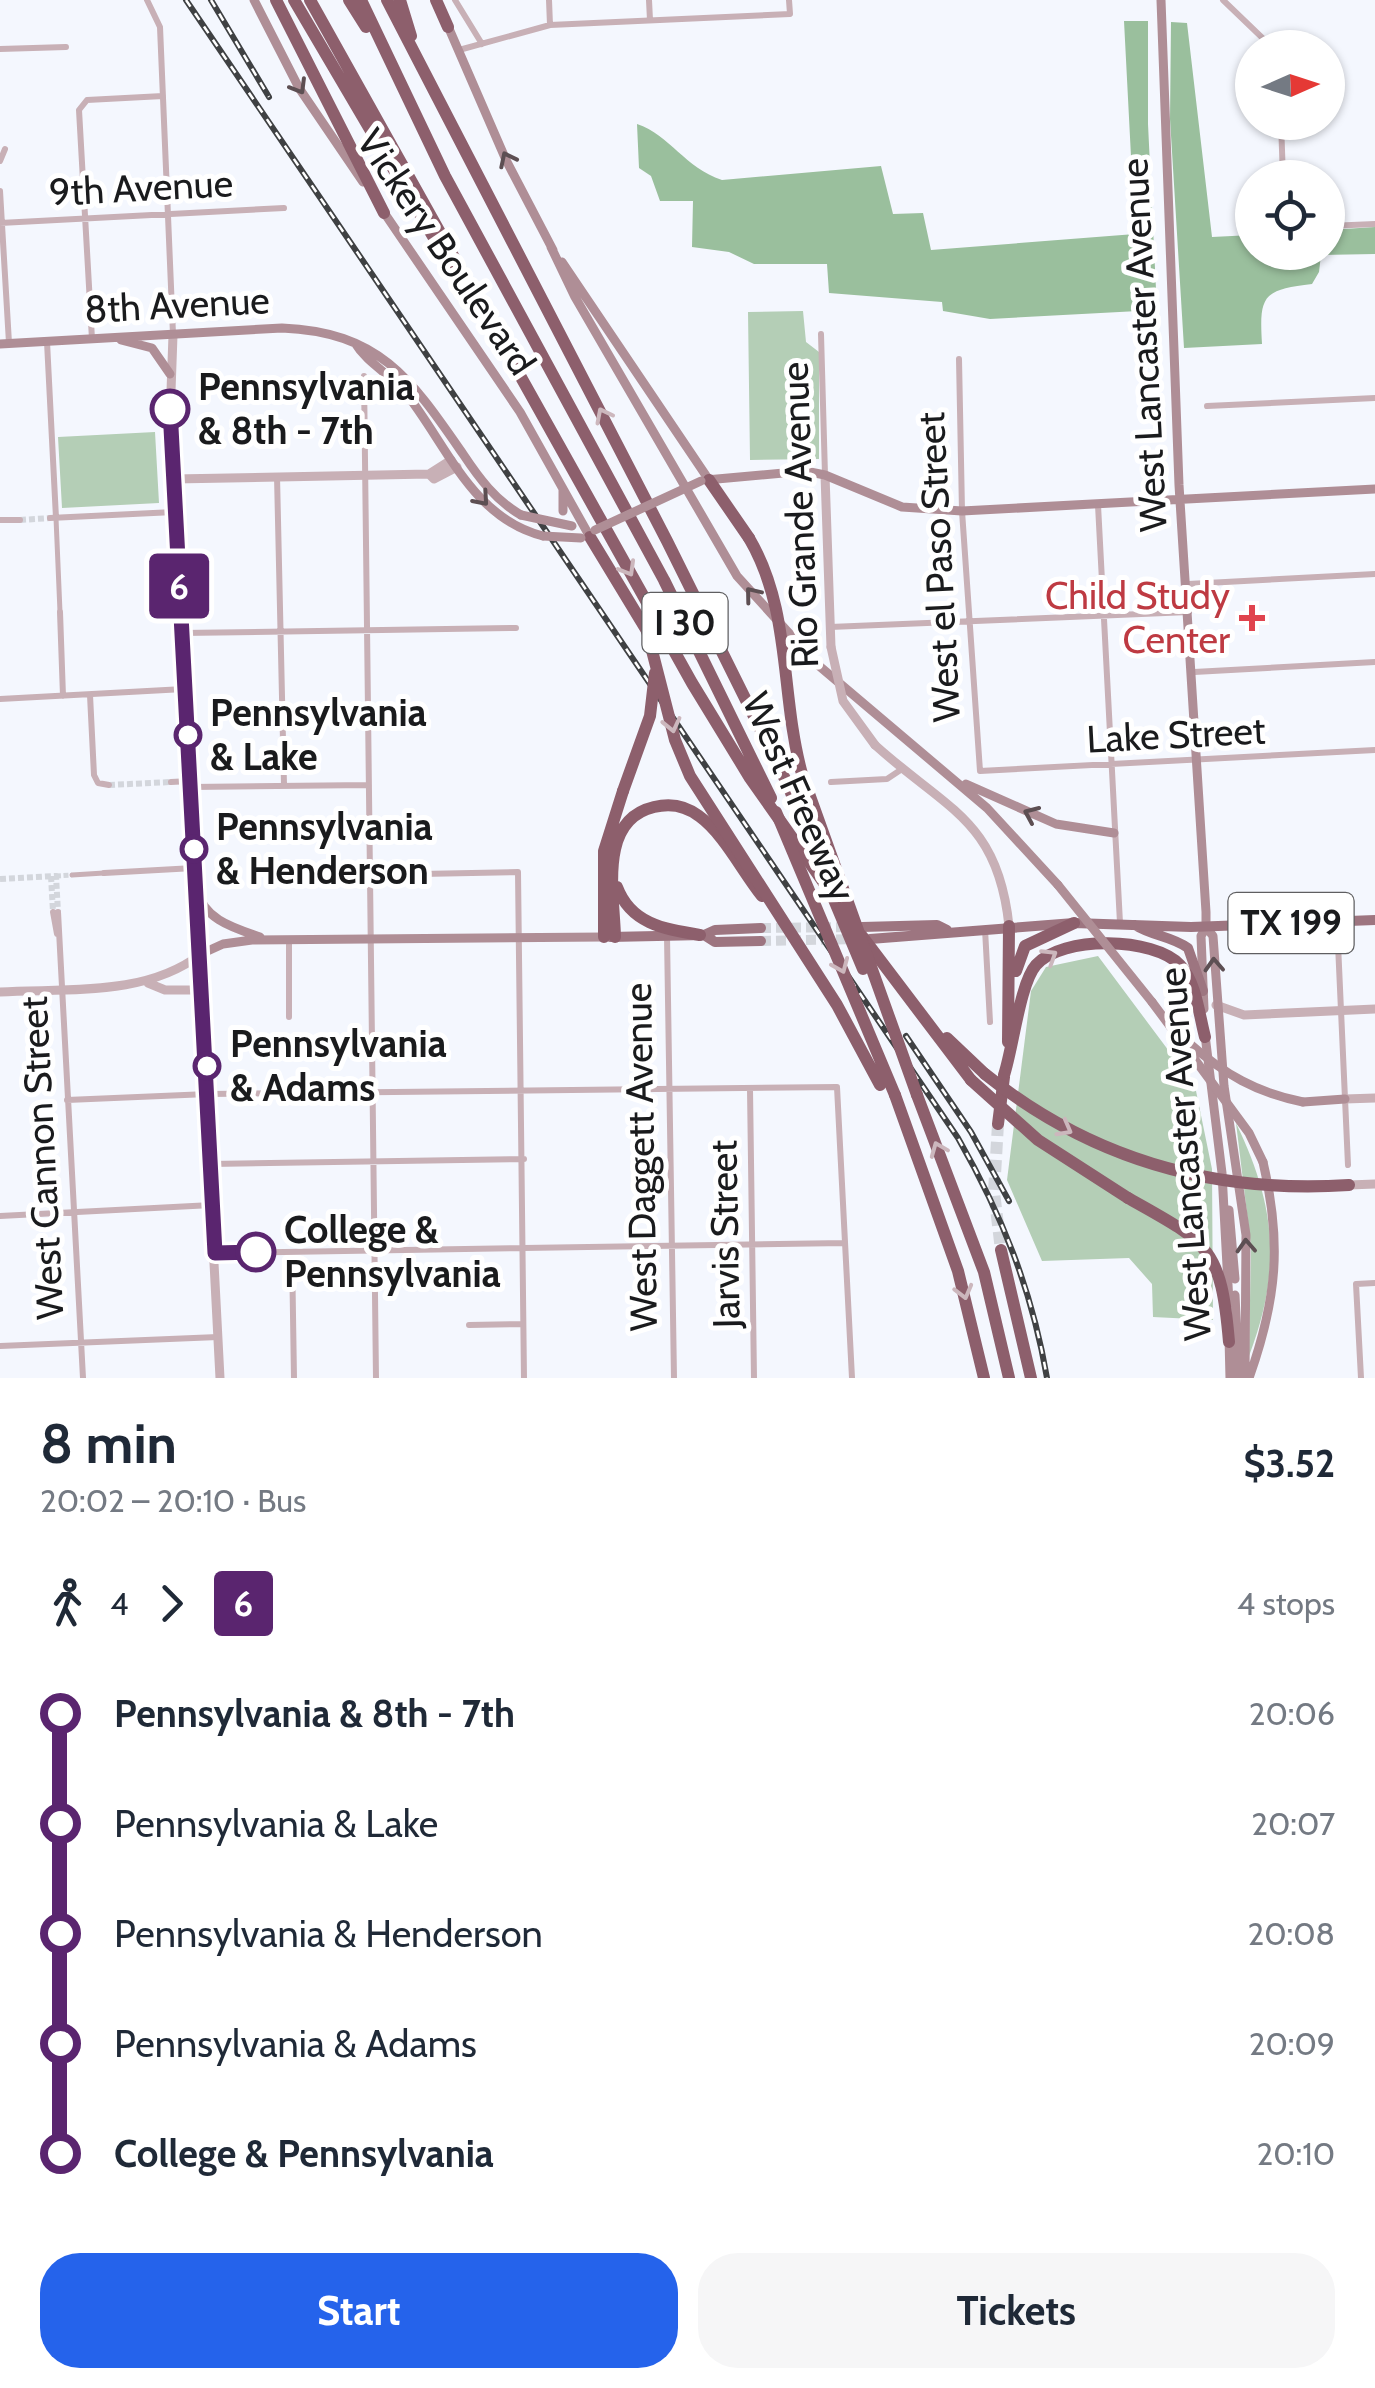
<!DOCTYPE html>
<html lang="en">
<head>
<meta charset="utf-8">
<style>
	body { margin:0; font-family:Cabin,sans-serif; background:#f6f6f7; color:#1f2937; height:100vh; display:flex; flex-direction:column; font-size:38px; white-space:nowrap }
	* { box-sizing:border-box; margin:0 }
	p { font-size:32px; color:#747a83 }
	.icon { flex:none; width:55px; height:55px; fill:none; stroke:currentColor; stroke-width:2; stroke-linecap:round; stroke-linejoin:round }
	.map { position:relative; height:1378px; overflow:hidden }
	.sheet { display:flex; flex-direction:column; background:#fff; flex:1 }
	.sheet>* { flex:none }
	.badge { padding:0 20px; border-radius:8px; font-size:35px; line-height:65px }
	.needle { width:65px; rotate:87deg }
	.controls { position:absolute; left:1235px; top:30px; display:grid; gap:20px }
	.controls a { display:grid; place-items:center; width:110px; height:110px; border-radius:50%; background:#fff; box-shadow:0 2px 8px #0004; font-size:50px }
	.map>.badge { position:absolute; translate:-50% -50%; box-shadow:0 0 0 5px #fff }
	.legs { display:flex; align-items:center; gap:15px; height:110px; padding:0 40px; font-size:32px }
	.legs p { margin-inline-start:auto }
	.overview { display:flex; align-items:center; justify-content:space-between; height:170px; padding:0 40px }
	h1 { font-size:55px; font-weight:700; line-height:75px }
	.button { display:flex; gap:20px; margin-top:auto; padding:20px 40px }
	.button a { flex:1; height:115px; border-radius:40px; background:#2563eb; color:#fff; font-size:40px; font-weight:700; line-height:115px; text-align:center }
	.button a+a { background:#f6f6f7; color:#1f2937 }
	ul { padding:0 40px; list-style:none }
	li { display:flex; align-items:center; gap:35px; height:110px; font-size:38px }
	li i { display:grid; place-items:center; width:15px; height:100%; margin:0 12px; background:currentColor }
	li i::after { content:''; width:25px; height:25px; margin:-12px; border:8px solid; border-radius:50%; background:#fff }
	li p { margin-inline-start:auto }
	li:first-child i { background:linear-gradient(#0000 50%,currentColor 0) }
	li:last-child i { background:linear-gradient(currentColor 50%,#0000 0) }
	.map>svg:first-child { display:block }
</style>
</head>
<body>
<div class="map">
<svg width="1375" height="1378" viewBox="0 0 1375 1378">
	<rect width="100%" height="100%" fill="#f4f7fe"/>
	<path fill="#b4ceb6" d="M 803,311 L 806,342 L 819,352 L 819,459 L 750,460 L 748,312 Z
		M 155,432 L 159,503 L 62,508 L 58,437 Z
		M 1098,956 L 1195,1086 L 1212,1169 L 1213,1320 L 1153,1317 L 1152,1284 L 1129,1258 L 1042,1261 L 1007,1180 L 1031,991 L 1046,967 Z
		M 1236,1123 C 1276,1206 1282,1269 1249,1356 L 1251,1246 Z"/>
	<path fill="#9abf9d" d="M 1124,21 L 1148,21 L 1148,124 L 1157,310 L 990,319 L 943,311 L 942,302 L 829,293 L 827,264 L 754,264 L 729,252 L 692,247 L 693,201 L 660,201 L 651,176 L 639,168 L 637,124 C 670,135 685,168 722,180 L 881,166 L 893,214 L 923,213 L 931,250 L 1135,234 Z
		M 1171,22 L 1187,23 L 1212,237 L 1252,235 L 1252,252 L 1328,252 L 1328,230 L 1375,227 L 1375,254 L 1321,255 L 1319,272 L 1312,284 C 1263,290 1259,295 1262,344 L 1184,348 L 1170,119 Z"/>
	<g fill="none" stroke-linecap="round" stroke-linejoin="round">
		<path stroke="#d3d6dc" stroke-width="5" stroke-dasharray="5 2.5" stroke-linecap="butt" d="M 56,876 L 72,875"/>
		<path stroke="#d3d6dc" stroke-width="6" stroke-dasharray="6 3" stroke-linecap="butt" d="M 20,520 L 50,518
			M 109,785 L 171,782
			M 51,876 L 53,912
			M 0,879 L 56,876 L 58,912"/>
		<path stroke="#d3d6dc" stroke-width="10" stroke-dasharray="10 5" stroke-linecap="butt" d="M 761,928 L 851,927
			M 761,941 L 855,939"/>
		<path stroke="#d3d6dc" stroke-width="12" stroke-dasharray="12 6" stroke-linecap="butt" d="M 998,1124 L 994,1192 L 1001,1250"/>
		<path stroke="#c8b0b6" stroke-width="5" d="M 56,518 L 60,612
			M 72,875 L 104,873"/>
		<path stroke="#c8b0b6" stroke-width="6" d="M 147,0 L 160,27 L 173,334
			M 455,0 L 482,44
			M 549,0 L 550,25
			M 649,0 L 650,20
			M 1223,0 L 1273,48
			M 0,49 L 66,47
			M 459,50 L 550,25 L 790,14 L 789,0
			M 1281,122 L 1283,178
			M 0,161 L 5,149
			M 0,191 L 9,343
			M 0,223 L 284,208
			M 1328,226 L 1375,224
			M 821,334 L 825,475
			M 92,339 L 79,110 L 87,100 L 163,96
			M 47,342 L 56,518
			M 959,359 L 962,511 L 980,771 L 1375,750
			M 364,376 L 376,1378
			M 1207,406 L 1375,398
			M 277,476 L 284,785
			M 1098,505 L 1120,923
			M 50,518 L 174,512
			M 0,520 L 20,520
			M 1188,584 L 1375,574
			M 60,612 L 63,696
			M 830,627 L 1189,612
			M 182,633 L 516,628
			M 1194,672 L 1375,662
			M 90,695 L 94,775 L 98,783 L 109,785
			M 0,699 L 184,689
			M 171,782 L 190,781
			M 831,782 L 887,779 L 902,769
			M 191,787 L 369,785
			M 104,873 L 194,868
			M 370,875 L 518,872 L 524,1378
			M 53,912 L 57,934
			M 58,912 L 83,1378
			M 1337,922 L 1348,1165
			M 985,929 L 990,1022
			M 667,936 L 674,1378
			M 289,940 L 289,1017
			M 750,1089 L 754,1378
			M 67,1100 L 208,1094 L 837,1087 L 852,1378
			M 211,1164 L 524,1159
			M 0,1216 L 212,1205
			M 292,1252 L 294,1378
			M 215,1253 L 845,1243
			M 469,1325 L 523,1324
			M 0,1346 L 218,1337
			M 1361,1378 L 1356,1284 L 1375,1283"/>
		<path stroke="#c8b0b6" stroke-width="9" d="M 173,335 L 170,419 L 220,1378
			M 429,474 L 451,460
			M 825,475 L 831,647
			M 174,479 L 429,474 L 434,479 L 457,467
			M 875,745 C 947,810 998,820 1009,926
			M 148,983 L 165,990 L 202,990
			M 0,992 C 67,988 145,997 201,954
			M 1216,1005 L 1244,1015 L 1375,1009
			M 1345,1099 L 1375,1098
			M 1349,1185 L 1375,1184"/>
		<path stroke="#af8e96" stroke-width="9" d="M 254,0 L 299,88 L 363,182
			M 1161,0 L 1179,485 L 1206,912 L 1206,927 L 1201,936 L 1204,1009
			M 447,24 L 506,160 L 553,250
			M 383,211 L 520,412 L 590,537
			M 551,247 L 575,297 L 737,576 L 818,665 L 987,808 L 1058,885
			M 562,262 L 709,480
			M 121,340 L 152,348 L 170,374
			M 355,343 C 367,363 390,374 405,392 C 447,445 472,518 543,536
			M 0,344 L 282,328 C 380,332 411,379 463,454 C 479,478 495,500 521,515
			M 706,480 L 805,471 L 825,475 L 902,507 L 962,511 L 1375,489
			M 563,489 L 563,511
			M 966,784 L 1056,824 L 1114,833
			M 197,890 C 204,920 234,928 260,937
			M 1206,927 L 1213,936 L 1224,1086 L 1246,1235 L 1245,1378
			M 201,954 L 223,944 L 252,940 L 604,937
			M 1152,1002 L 1193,1057
			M 1205,1035 L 1222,1173 L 1229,1303
			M 1303,1102 L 1345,1099
			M 1229,1210 L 1235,1279
			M 1235,1295 L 1239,1378
			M 1229,1338 L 1230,1378
			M 1249,1378 C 1277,1299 1282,1243 1263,1162"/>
		<path stroke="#9d7580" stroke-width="10" d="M 1135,925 C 1152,936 1172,936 1188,948 L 1203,991
			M 862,927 L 937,925 L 947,930
			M 704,935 L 715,942 L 761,941
			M 610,937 L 704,935 L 715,930 L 761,928
			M 870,939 L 1074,923 L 1191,927 L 1375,920"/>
		<path stroke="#8d5f6c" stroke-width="12" d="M 276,0 L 384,213
			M 294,0 L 461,284
			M 310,0 L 692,683 L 750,778 L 824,883
			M 349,0 L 366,27
			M 361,0 L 445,176 L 664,580 L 771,798
			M 387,0 L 667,541 L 788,785 L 814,852
			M 400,0 L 411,36
			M 436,0 L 448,27
			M 709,480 L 749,538
			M 590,537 L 647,631
			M 617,887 C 631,924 664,929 700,935
			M 862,936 L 971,1080
			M 604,937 L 604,851 L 623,791
			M 615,937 C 614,894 598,820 654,807 C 670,803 686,806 699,816 C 724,834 742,871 762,896
			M 1016,971 L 1025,946 L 1074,923
			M 947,1038 L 985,1074
			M 1008,1042 L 1009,926
			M 1004,1075 C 1013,1048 1020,983 1036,965 C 1062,935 1154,937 1180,965 C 1196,982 1199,1014 1205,1037
			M 895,1095 L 958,1271 L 984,1378
			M 917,1095 L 984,1272 L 1009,1378
			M 998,1124 L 1004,1077
			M 1128,1198 C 1209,1243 1221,1248 1229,1342
			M 1001,1250 L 1031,1378"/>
		<defs>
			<path id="rail" d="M 186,0 L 958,1138 C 1002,1215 1032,1290 1047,1378
				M 211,0 L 269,97
				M 906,1036 L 971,1132 L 1009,1201"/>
		</defs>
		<use href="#rail" stroke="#3f4143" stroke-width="6"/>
		<use href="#rail" stroke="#fff" stroke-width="2.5" stroke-dasharray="8" stroke-linecap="butt"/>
		<path stroke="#c8b0b6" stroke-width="9" d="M 831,647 L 843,701 L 875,745"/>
		<path stroke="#af8e96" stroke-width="9" d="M 521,515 L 572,526
			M 595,530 L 701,481
			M 543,536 L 581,538
			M 1058,885 L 1152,1002
			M 1189,1043 C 1224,1074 1257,1093 1303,1102
			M 1193,1057 L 1249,1133 L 1263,1162"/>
		<path stroke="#8d5f6c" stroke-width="12" d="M 749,538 C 792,611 780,694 802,774 L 917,1095
			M 647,631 L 675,740 L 690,776 L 837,1005 L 880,1085
			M 623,791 L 650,716 L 655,673
			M 776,812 L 895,1095
			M 814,852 L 863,969
			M 985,1074 C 1092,1160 1213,1194 1349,1185
			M 971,1080 L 1038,1140 L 1128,1198"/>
	</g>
	<defs><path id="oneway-chevron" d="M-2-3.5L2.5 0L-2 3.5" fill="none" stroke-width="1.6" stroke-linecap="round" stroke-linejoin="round" transform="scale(2.5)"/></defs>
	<g stroke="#5d4f53">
		<use href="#oneway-chevron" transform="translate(299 87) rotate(59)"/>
		<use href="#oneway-chevron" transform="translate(507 159) rotate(-116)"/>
		<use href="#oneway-chevron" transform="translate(482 499) rotate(49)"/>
		<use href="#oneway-chevron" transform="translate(752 594) rotate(-129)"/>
		<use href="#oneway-chevron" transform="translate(1031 814) rotate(-156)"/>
		<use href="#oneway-chevron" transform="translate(1214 965) rotate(-93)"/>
		<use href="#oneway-chevron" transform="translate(1246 1246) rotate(-93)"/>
	</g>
	<g stroke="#ccb7bd">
		<use href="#oneway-chevron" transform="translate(603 415) rotate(-117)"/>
		<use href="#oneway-chevron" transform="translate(628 569) rotate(60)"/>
		<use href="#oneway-chevron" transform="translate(672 725) rotate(77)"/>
		<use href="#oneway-chevron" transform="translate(1050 956) rotate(-32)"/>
		<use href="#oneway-chevron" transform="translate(841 966) rotate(67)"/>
		<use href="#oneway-chevron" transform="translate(1065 1129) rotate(29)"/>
		<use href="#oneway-chevron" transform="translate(938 1149) rotate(-112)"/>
		<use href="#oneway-chevron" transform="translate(964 1292) rotate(75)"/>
	</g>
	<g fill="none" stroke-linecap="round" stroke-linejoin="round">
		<defs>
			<path id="line-1" d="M 170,409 L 215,1253 L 256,1252"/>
		</defs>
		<use href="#line-1" stroke="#fff" stroke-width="22"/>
		<use href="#line-1" stroke="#5a256f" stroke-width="15"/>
	</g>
	<g fill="#fff" stroke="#5a256f" stroke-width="5">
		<circle cx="170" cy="409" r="18"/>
		<circle cx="188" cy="735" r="12"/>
		<circle cx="194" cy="849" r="12"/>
		<circle cx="207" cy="1066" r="12"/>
		<circle cx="256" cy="1252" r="18"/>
	</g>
	<path fill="#e0444e" stroke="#fff" stroke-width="4" d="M1247 603h10v10h10v10h-10v10h-10v-10h-10v-10h10z"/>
	<g text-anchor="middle" stroke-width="10" stroke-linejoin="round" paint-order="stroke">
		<g fill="#fff" stroke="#5f5f61" stroke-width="2.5">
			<rect x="642.5" y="593" width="85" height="60" rx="8"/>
			<rect x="1228.5" y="893" width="125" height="60" rx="8"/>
		</g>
		<g font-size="35" font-weight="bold" fill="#1a1b1d">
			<text x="685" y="635">I 30</text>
			<text x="1291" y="935">TX 199</text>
		</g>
		<g font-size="38" fill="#1a1b1d" stroke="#fff">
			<text transform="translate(141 188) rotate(-3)" y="13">9th Avenue</text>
			<text transform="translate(446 252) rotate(56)" y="13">Vickery Boulevard</text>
			<text transform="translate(177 305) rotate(-3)" y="13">8th Avenue</text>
			<text transform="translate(1144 345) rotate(-93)" y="13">West Lancaster Avenue</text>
			<text transform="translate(800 515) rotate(-92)" y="13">Rio Grande Avenue</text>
			<text transform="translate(939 567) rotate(-93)" y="13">West el Paso Street</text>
			<text transform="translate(1176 735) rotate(-3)" y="13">Lake Street</text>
			<text transform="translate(799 797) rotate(66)" y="13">West Freeway</text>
			<text transform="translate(1185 1154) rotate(-94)" y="13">West Lancaster Avenue</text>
			<text transform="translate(641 1157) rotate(-91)" y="13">West Daggett Avenue</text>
			<text transform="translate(42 1158) rotate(-93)" y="13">West Cannon Street</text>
			<text transform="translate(725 1234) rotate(-91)" y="13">Jarvis Street</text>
		</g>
		<g font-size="38" font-weight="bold" fill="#1a1b1d" stroke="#fff" text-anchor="start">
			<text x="198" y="400">Pennsylvania<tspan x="198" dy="44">&amp; 8th - 7th</tspan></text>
			<text x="210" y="726">Pennsylvania<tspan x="210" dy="44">&amp; Lake</tspan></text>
			<text x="216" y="840">Pennsylvania<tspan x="216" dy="44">&amp; Henderson</tspan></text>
			<text x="230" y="1057">Pennsylvania<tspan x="230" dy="44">&amp; Adams</tspan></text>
			<text x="284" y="1243">College &amp;<tspan x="284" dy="44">Pennsylvania</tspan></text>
		</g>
		<g font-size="38" fill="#be3a42" stroke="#fff" text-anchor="end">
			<text x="1230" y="609">Child Study<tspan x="1230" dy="44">Center</tspan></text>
		</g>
	</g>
</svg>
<div class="controls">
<a><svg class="needle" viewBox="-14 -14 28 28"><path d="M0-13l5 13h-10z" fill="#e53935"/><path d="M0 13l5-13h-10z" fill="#747a83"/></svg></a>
<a><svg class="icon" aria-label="locate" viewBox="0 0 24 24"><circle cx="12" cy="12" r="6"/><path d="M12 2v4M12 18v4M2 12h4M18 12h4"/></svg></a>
</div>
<b class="badge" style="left:179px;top:586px;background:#5a256f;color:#fff">6</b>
</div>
<section class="sheet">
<div class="overview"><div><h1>8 min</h1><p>20:02 – 20:10 · Bus</p></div><b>$3.52</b></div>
<div class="legs"><svg class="icon" aria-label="walk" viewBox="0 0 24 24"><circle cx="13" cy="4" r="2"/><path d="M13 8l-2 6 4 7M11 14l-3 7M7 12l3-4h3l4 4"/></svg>4<svg class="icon" aria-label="forward" viewBox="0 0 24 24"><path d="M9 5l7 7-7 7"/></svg><b class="badge" style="background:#5a256f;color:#fff">6</b><p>4 stops</p></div>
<ul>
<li><i style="color:#5a256f"></i><b>Pennsylvania &amp; 8th - 7th</b><p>20:06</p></li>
<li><i style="color:#5a256f"></i><span>Pennsylvania &amp; Lake</span><p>20:07</p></li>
<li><i style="color:#5a256f"></i><span>Pennsylvania &amp; Henderson</span><p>20:08</p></li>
<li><i style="color:#5a256f"></i><span>Pennsylvania &amp; Adams</span><p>20:09</p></li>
<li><i style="color:#5a256f"></i><b>College &amp; Pennsylvania</b><p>20:10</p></li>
</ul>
<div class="button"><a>Start</a><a>Tickets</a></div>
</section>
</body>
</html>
